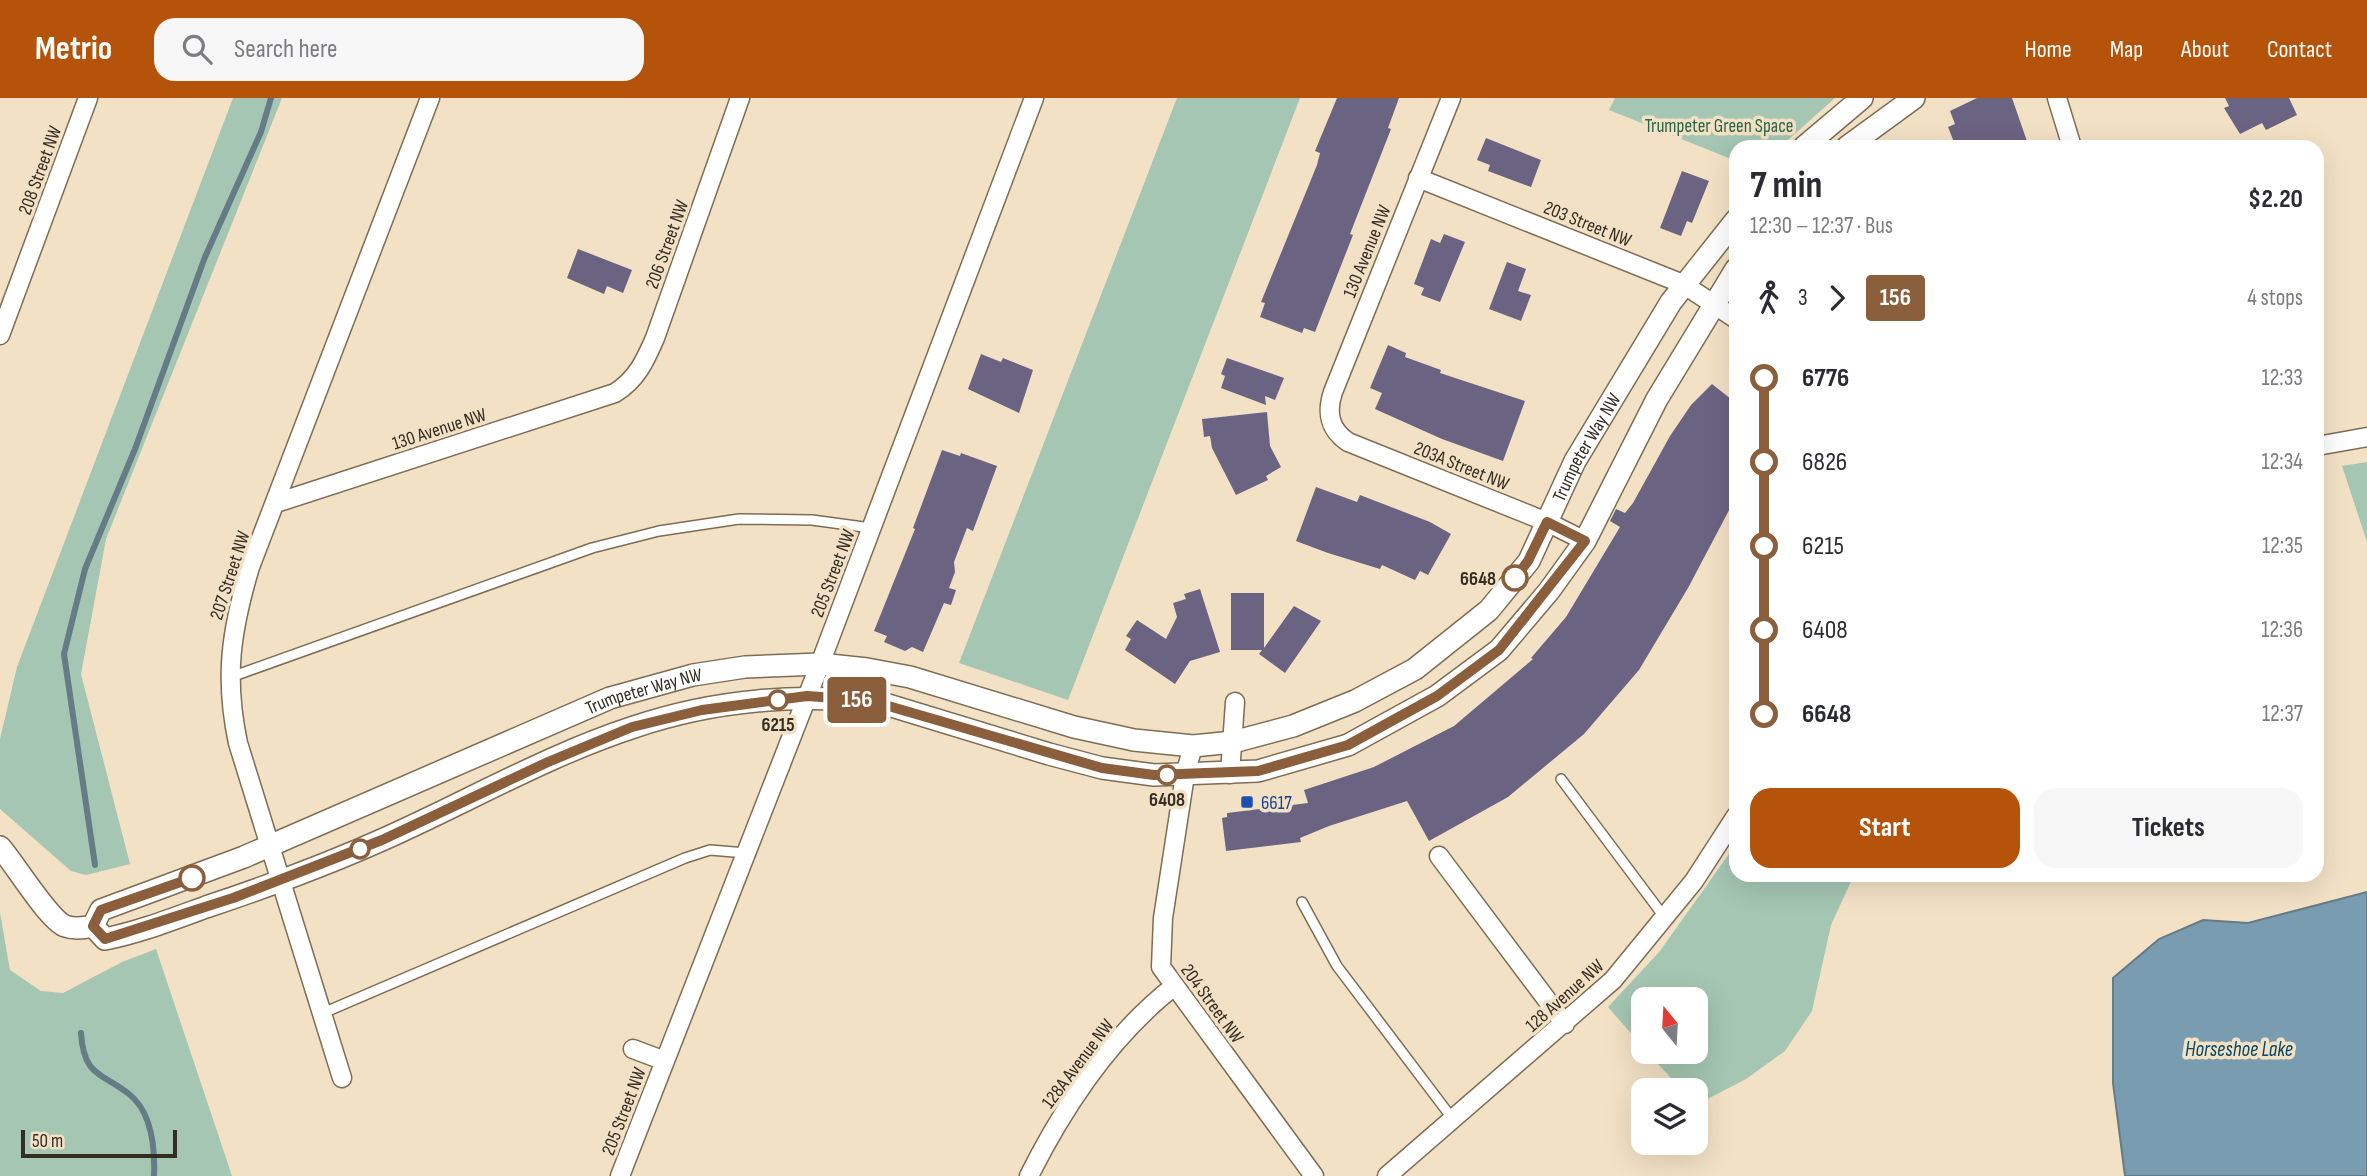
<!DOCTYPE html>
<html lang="en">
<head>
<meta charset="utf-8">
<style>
	body { margin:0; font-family:"Sofia Sans Condensed",sans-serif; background:#f7f7f7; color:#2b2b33; height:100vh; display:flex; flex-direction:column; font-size:26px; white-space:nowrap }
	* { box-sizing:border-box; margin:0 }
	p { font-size:23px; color:#7c7c81 }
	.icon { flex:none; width:38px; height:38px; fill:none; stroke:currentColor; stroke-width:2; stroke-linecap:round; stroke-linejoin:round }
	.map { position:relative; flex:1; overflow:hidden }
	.details { position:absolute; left:1729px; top:42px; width:595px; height:742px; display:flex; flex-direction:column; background:#fff; border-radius:21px; box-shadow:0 7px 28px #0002 }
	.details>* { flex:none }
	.badge { padding:0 14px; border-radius:5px; font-size:24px; line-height:46px }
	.needle { width:46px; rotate:342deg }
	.controls { position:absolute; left:1631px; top:889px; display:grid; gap:14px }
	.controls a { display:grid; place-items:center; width:77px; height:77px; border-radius:14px; background:#fff; box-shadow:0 7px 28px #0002; font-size:35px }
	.scale { position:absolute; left:21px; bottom:18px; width:156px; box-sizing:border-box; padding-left:7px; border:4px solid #342d23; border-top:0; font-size:19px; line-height:24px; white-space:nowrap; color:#342d23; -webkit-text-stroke:5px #f3e1c6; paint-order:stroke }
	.map>.badge { position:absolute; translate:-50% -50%; box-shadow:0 0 0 4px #fff }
	.legs { display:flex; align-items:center; gap:10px; height:77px; padding:0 21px; font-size:23px }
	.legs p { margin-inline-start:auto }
	.summary { display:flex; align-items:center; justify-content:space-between; height:119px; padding:0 21px }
	h1 { font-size:38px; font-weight:700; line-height:52px }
	.cta { display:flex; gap:14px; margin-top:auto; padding:14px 21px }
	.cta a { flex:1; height:80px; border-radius:21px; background:#b45309; color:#fff; font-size:28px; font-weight:700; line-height:80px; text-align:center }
	.cta a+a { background:#f7f7f7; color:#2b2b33 }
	ul { padding:0 21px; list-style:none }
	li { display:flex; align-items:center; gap:24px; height:84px; font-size:26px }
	li i { display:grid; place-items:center; width:10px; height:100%; margin:0 9px; background:currentColor }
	li i::after { content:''; width:18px; height:18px; margin:-9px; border:5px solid; border-radius:50%; background:#fff }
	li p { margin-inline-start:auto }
	li:first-child i { background:linear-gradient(#0000 50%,currentColor 0) }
	li:last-child i { background:linear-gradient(currentColor 50%,#0000 0) }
	header { display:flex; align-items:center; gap:42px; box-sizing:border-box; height:98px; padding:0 35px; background:#b45309; color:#fff }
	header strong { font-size:33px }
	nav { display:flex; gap:38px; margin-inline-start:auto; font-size:24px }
	.search { width:490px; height:63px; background:#f7f7f7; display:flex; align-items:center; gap:18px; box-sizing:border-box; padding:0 24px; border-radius:21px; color:#7c7c81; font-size:26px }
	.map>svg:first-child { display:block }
</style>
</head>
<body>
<header>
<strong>Metrio</strong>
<div class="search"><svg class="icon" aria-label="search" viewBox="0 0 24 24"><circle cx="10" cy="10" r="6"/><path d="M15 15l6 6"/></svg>Search here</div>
<nav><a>Home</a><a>Map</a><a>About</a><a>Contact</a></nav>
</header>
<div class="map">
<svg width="2367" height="1078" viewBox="0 0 2367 1078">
	<rect width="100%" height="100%" fill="#f3e1c6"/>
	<path fill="#a4c6b2" d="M 233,0 L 282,0 L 106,441 L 81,576 L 130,766 L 86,777 L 71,773 L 0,711 L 0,641 L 17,569 Z
		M 1177,0 L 1300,0 L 1068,602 L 959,565 Z
		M 1615,0 L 1835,0 L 1780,49 L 1736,49 L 1736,63 L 1609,12 Z
		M 2367,364 L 2367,444 L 2342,368 Z
		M 1736,746 L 1736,777 L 1854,777 L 1831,827 L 1812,913 L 1785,953 L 1746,981 L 1696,1007 L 1696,992 L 1682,992 L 1647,954 L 1696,954 L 1696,901 L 1643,901 L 1643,949 L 1608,909 L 1660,853 Z
		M 0,815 L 10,872 L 41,893 L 63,895 L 122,864 L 156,851 L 232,1078 L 0,1078 Z"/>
	<path fill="#7a9cb1" stroke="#657b86" stroke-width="2" d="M 2367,794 L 2367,1078 L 2125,1078 L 2113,985 L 2113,880 L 2159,841 L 2203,822 L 2248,825 Z"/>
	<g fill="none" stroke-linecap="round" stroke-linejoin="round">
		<path stroke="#657b86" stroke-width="6" d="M 95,767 L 64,556 L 85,471 L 135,351 L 205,159 L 261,34 L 271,0
			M 81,935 C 84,979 101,974 129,996 C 152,1014 155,1051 154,1078"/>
	</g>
	<path fill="#6b6382" d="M 1337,0 L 1399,0 L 1388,30 L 1391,31 L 1350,136 L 1353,137 L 1315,234 L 1304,230 L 1302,235 L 1260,219 L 1265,205 L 1261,204 L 1317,67 L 1320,55 L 1315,53 Z
		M 1977,0 L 2012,0 L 2029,49 L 1989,49 L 1987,43 L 1975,49 L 1956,49 L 1948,29 L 1955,26 L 1950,13 Z
		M 2225,0 L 2289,0 L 2297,17 L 2266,32 L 2262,25 L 2240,36 L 2224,10 L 2229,8 Z
		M 1486,40 L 1541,62 L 1531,89 L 1488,73 L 1490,67 L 1477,62 Z
		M 1682,73 L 1709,83 L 1692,125 L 1687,123 L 1681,138 L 1660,130 Z
		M 1444,136 L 1465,144 L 1440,204 L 1421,197 L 1424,190 L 1414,186 L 1431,141 L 1440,145 Z
		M 578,151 L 632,172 L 623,195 L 607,188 L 604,196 L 567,180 Z
		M 1507,164 L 1526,171 L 1518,193 L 1531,197 L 1521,223 L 1489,211 Z
		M 1388,247 L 1406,255 L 1405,259 L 1441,272 L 1440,275 L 1525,303 L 1503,363 L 1442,341 L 1375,311 L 1382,295 L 1370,290 Z
		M 981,256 L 1001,264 L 1003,260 L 1033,272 L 1019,315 L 968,291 Z
		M 1227,260 L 1284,280 L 1275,302 L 1265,298 L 1266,307 L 1221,290 L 1225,278 L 1221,276 Z
		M 1712,286 L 1736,305 L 1736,399 L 1688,490 L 1639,572 L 1584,636 L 1508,699 L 1429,743 L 1407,703 L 1329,728 L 1300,740 L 1301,744 L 1226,753 L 1222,720 L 1227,719 L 1227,715 L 1308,705 L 1304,692 L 1374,669 L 1454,628 L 1533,561 L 1531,560 L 1566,519 L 1620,429 L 1610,423 L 1616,411 L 1625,415 L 1633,405 L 1670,338 L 1691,307 Z
		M 1267,314 L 1270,348 L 1281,369 L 1266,378 L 1268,382 L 1236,397 L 1212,350 L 1210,338 L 1204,339 L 1202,321 Z
		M 942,352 L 960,358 L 961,355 L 997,368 L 973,433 L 967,430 L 954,464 L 955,474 L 949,490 L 956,492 L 951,507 L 944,505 L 923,554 L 912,549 L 905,553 L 884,544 L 887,538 L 874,533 L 915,431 L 913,430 Z
		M 1316,389 L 1357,404 L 1360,397 L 1430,424 L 1451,436 L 1428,477 L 1420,473 L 1415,482 L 1382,467 L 1380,471 L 1328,455 L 1296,443 Z
		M 1200,491 L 1220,554 L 1190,563 L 1175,586 L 1125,552 L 1131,541 L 1126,538 L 1137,522 L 1166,541 L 1177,519 L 1173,505 L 1186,501 L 1184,496 Z
		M 1231,495 L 1264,495 L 1264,550 L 1294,508 L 1321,523 L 1285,575 L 1259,556 L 1262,552 L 1231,552 Z"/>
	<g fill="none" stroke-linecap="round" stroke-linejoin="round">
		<defs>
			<path id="service" d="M 231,579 L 592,450 L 659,433 L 739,421 L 812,422 L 871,430
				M 1561,681 L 1665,820
				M 1302,804 L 1337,868 L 1452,1020
				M 323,915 L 685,760 L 710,752 L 746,755"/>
			<path id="minor" d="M 1451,0 L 1333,294 C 1326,315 1330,332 1348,344 L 1547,424 L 1585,443
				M 2057,0 L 2072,49
				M 1418,80 L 1683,186 L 1736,221
				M 0,237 L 88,0
				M 2317,348 L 2367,339
				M 276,405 L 615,295 C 637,281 645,263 655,240 L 740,0
				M 1193,648 L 1185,677 L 1163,820 L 1161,869 L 1314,1078
				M 1230,676 L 1235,604
				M 1439,758 L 1565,926
				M 633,951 L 665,963
				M 342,980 L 238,645 C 224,579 231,533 250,469 L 430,0
				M 620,1078 L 820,566 L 1034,0
				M 1029,1078 C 1065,1006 1110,939 1173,889
				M 1387,1078 L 1613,882 L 1694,783 L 1736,718"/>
			<g id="tertiary">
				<path d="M 1804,49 L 1862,0"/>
				<path d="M 1847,49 L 1914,0"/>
				<path id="s1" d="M 0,749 C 15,766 48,821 65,828 C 73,831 84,830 93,828 L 101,812 L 244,759 L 610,600 L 693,577 L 745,569 L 820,566 L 867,571 L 910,579 L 1074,629 L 1134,642 L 1193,648 L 1233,644 L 1293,628 L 1355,603 L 1415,571 L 1489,512 L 1529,463 L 1575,363 L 1671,204 L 1736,122"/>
				<path d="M 93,828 L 105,841 C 140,834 173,821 206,809 C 266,789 326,767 384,741 C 467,704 548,657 634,629 C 714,602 802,594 885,606 L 1049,656 L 1102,670 L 1154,677 L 1258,673 L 1348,647 L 1437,598 L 1499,552 L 1549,493 L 1585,443 L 1657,301 L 1736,171"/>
			</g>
		</defs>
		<use href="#service" stroke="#7d6d54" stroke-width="12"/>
		<use href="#minor" stroke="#7d6d54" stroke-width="21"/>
		<use href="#tertiary" stroke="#7d6d54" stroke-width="24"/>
		<use href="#service" stroke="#fff" stroke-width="9"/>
		<use href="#minor" stroke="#fff" stroke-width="18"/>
		<use href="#tertiary" stroke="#fff" stroke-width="21"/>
	</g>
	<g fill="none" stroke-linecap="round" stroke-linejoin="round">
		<defs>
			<path id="line-1" d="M 192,780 L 101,812 L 93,828 L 105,841 L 233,800 L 382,742 L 548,664 L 632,629 L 702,612 L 807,598 L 850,601 L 885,607 L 1102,670 L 1154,677 L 1258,673 L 1348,647 L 1437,598 L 1499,552 L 1585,443 L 1547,424 L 1528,463 L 1515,480"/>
		</defs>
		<use href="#line-1" stroke="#fff" stroke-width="16"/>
		<use href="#line-1" stroke="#8b5e3c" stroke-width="10"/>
	</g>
	<g fill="#fff" stroke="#8b5e3c" stroke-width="3.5">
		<circle cx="1515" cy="480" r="12"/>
		<circle cx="778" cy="602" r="9"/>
		<circle cx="1167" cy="677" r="9"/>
		<circle cx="360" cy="751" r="9"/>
		<circle cx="192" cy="780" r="12"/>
	</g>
	<rect fill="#1a4fb4" stroke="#f3e1c6" stroke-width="2.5" x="1240" y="697" width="14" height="14" rx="3.5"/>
	<g text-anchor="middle" stroke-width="7" stroke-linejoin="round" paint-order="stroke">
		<g font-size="19" fill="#2b6547" stroke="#f3e1c6">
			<text x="1719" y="34">Trumpeter Green Space</text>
		</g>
		<g font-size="19" fill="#342d23" stroke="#f3e1c6">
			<text transform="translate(39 72) rotate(-70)" y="7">208 Street NW</text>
			<text transform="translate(1588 125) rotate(22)" y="7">203 Street NW</text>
			<text transform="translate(666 146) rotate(-70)" y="7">206 Street NW</text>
			<text transform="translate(1366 153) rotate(-68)" y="7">130 Avenue NW</text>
			<text transform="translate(439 330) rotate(-18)" y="7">130 Avenue NW</text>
			<text dy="7" stroke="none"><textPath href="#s1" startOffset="1820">Trumpeter Way NW</textPath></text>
			<text transform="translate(1462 367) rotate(22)" y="7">203A Street NW</text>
			<text transform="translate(832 475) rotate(-69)" y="7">205 Street NW</text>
			<text transform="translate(229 477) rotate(-72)" y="7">207 Street NW</text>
			<text dy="7" stroke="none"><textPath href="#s1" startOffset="735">Trumpeter Way NW</textPath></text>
			<text transform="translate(1564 897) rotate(-42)" y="7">128 Avenue NW</text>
			<text transform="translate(1213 905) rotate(54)" y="7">204 Street NW</text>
			<text transform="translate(1077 965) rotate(-53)" y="7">128A Avenue NW</text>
			<text transform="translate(623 1013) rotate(-69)" y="7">205 Street NW</text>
		</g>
		<g font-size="19" font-weight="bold" fill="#342d23" stroke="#f3e1c6">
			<text x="1496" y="487" text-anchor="end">6648</text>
			<text x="778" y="633">6215</text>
			<text x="1167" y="708">6408</text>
		</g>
		<g font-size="19" fill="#164399" stroke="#f3e1c6" text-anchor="start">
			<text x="1261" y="711">6617</text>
		</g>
		<g font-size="21" font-style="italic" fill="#054865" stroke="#f3e1c6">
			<text x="2239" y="958">Horseshoe Lake</text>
		</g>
	</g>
</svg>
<div class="controls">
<a><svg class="needle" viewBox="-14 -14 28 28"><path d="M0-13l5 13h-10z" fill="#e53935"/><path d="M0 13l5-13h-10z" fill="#7c7c81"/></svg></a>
<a><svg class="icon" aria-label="layers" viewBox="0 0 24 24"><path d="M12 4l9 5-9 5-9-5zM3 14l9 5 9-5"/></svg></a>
</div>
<div class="scale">50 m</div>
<b class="badge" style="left:857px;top:602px;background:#8b5e3c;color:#fff">156</b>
<section class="details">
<div class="summary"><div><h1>7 min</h1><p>12:30 – 12:37 · Bus</p></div><b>$2.20</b></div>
<div class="legs"><svg class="icon" aria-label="walk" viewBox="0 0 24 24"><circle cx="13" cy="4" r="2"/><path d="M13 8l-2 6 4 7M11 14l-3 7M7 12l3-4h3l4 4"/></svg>3<svg class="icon" aria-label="forward" viewBox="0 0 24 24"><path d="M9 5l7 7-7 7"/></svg><b class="badge" style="background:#8b5e3c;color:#fff">156</b><p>4 stops</p></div>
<ul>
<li><i style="color:#8b5e3c"></i><b>6776</b><p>12:33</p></li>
<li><i style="color:#8b5e3c"></i><span>6826</span><p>12:34</p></li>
<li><i style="color:#8b5e3c"></i><span>6215</span><p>12:35</p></li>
<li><i style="color:#8b5e3c"></i><span>6408</span><p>12:36</p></li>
<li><i style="color:#8b5e3c"></i><b>6648</b><p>12:37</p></li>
</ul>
<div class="cta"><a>Start</a><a>Tickets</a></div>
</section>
</div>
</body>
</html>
